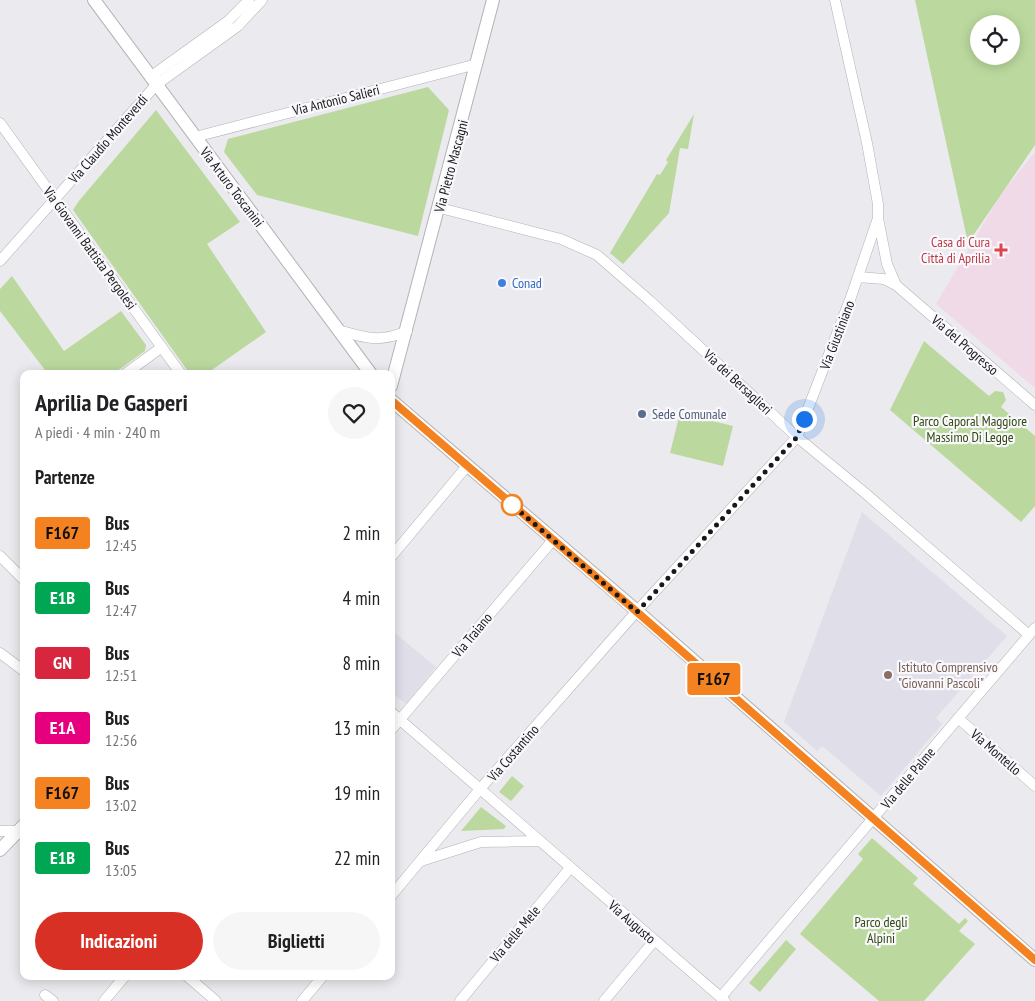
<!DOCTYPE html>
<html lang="it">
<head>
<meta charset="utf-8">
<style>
	body { margin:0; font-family:"PT Sans Narrow",sans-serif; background:#f6f6f6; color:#202124; height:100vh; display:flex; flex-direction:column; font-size:19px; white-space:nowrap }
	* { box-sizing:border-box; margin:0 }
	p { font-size:16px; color:#757577 }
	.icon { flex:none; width:28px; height:28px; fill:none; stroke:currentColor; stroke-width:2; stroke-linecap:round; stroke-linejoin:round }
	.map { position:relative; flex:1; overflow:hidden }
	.panel { position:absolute; left:20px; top:370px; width:375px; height:610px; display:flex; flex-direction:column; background:#fff; border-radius:10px; box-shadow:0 2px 12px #0003 }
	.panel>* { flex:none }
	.badge { padding:0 10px; border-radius:4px; font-size:18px; line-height:32px }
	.buttons { position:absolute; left:970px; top:15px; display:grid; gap:10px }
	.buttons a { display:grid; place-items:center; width:50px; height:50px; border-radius:50%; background:#fff; box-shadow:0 2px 12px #0003; font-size:25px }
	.you { position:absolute; width:25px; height:25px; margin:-12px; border:4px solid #fff; border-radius:50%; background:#1a73e8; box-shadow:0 0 0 8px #1a73e833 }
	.map>.badge { position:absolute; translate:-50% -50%; box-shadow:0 0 0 2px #fff }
	h2 { padding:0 15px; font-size:19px; line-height:45px }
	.round { display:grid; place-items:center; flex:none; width:52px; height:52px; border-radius:26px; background:#f6f6f6 }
	.head { display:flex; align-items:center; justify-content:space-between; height:85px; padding:0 15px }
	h1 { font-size:24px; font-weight:700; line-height:38px }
	.primary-button { display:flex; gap:10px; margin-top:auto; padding:10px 15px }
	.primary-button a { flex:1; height:58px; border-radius:30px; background:#d93025; color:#fff; font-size:20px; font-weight:700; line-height:58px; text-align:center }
	.primary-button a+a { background:#f6f6f6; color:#202124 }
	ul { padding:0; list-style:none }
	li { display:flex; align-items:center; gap:15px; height:65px; padding:0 15px }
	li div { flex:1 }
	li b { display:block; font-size:19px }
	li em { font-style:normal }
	li .badge { min-width:55px; font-weight:700; text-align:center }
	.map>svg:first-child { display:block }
</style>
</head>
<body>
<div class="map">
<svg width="1035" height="1001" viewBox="0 0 1035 1001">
	<rect width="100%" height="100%" fill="#ebeaee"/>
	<path fill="#e0dee9" d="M 862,512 L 1007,636 L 936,718 L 942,724 L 881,796 L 822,746 L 817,751 L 784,722 Z
		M 391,630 L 436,667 L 406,704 L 391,692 Z"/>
	<path fill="#f0dae7" d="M 1034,153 L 1035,154 L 1035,388 L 936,304 L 1000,196 Z"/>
	<path fill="#bbd99e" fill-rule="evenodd" d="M 915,0 L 1035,0 L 1035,145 L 968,243 ZM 979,24 L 1011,24 L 1011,56 L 979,56 Z
		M 428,87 L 449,110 L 418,236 L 257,195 L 224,152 L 228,139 Z
		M 156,110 L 240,222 L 207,244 L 266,332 L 206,374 L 190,374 L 73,210 L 78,202 Z
		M 694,114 L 688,149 L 680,148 L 669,213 L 623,264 L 610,253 L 657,174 L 660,175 L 668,162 L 666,160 Z
		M 12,276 L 64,351 L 121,311 L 146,345 L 145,351 L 113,374 L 48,374 L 0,311 L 0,289 Z
		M 924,341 L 989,396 L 995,391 L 1003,392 L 1006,400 L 1001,407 L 1035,436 L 1035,506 L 1021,522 L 890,410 Z
		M 680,413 L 733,426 L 723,466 L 670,453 Z
		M 512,776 L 524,786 L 511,801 L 499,792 Z
		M 481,807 L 506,826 L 504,829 L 461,831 Z
		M 872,838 L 918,878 L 913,884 L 959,924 L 965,918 L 968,921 L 959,931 L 975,944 L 924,1001 L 879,1001 L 800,934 L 863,859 L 858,854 Z
		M 786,940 L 796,949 L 760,992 L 749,983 Z"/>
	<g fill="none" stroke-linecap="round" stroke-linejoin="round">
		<defs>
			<path id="minor" d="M 150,77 L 228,21 L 249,0
				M 0,123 L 181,374
				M 195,137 L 477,64
				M 440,208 L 561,239 L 597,255 L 650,301 L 797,437 L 865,493 L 1029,635
				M 878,218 L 887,264 L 896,285 L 1035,405
				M 0,261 L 156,85 L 238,26 L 262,0
				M 858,277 L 884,279 L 896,285
				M 338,330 C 366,338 380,343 407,331
				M 125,374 L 162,347
				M 0,556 L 24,580
				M 391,557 L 467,466
				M 0,653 L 24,671
				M 391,712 L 725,1001
				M 958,718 L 1035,786
				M 391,730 L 553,540
				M 0,831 L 18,831 L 24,836
				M 421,861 L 481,842 L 540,841
				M 391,896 L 480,789 L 637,611 L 797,437 L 851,297 L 878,218 L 878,204 L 867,143 L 835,0
				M 187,976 L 216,1001
				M 45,995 L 53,1001
				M 721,997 L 1035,628
				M 104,1001 L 125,976
				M 302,1001 L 323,976
				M 460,1001 L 570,868
				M 604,1001 L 654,941"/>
			<path id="tertiary" d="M 94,0 L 371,374
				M 391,386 L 493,0
				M 391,400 L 637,611 L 1035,960
				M 0,850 L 24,825"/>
		</defs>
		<use href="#minor" stroke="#b3b2b5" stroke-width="11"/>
		<use href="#tertiary" stroke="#b3b2b5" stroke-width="14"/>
		<use href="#minor" stroke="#fff" stroke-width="10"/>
		<use href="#tertiary" stroke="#fff" stroke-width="12"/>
	</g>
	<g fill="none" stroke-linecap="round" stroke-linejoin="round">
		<defs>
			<path id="line" d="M 391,400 L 637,612 L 1035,960"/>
		</defs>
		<use href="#line" stroke="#fff" stroke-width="11"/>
		<use href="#line" stroke="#f58220" stroke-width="8"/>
		<path stroke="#181719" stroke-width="5" stroke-dasharray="0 9" d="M 512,505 L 510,503 L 637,612 L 797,437 L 804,419"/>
	</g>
	<path fill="#e0444e" stroke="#f9f8fc" stroke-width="2" d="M998.5 242.5h5v5h5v5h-5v5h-5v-5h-5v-5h5z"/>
	<circle fill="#3f7fe0" stroke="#f9f8fc" stroke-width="2" cx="502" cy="283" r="5"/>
	<circle fill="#5c6f8a" stroke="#f9f8fc" stroke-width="2" cx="642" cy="414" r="5"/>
	<circle fill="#fff" stroke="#f58220" stroke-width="2.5" cx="512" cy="505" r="10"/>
	<circle fill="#8d6e63" stroke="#f9f8fc" stroke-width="2" cx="888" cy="675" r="5"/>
	<g text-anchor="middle" stroke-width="4.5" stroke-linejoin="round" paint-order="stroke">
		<g font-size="14" fill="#181719" stroke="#f9f8fc">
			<text transform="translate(336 100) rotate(-14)" y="5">Via Antonio Salieri</text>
			<text transform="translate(108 139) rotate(-49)" y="5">Via Claudio Monteverdi</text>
			<text transform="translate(451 166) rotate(-75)" y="5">Via Pietro Mascagni</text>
			<text transform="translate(232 187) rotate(53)" y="5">Via Arturo Toscanini</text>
			<text transform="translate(90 248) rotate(54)" y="5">Via Giovanni Battista Pergolesi</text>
			<text transform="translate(837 335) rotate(-69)" y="5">Via Giustiniano</text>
			<text transform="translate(965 345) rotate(41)" y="5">Via del Progresso</text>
			<text transform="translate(738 382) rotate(43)" y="5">Via dei Bersaglieri</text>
			<text transform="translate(472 635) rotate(-50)" y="5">Via Traiano</text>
			<text transform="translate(996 752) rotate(41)" y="5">Via Montello</text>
			<text transform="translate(513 753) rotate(-49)" y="5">Via Costantino</text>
			<text transform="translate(908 778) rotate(-50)" y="5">Via delle Palme</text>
			<text transform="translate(632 922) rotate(41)" y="5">Via Augusto</text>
			<text transform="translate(515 934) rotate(-50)" y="5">Via delle Mele</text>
		</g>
		<g font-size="14" fill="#be3a42" stroke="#f9f8fc" text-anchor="end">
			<text x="990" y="247">Casa di Cura<tspan x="990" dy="16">Città di Aprilia</tspan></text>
		</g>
		<g font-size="14" fill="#366cbe" stroke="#f9f8fc" text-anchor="start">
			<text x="512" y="288">Conad</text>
		</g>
		<g font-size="14" fill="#4e5e75" stroke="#f9f8fc" text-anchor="start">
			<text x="652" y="419">Sede Comunale</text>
		</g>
		<g font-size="14" fill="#30490e" stroke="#f9f8fc">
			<text x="970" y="426">Parco Caporal Maggiore<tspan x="970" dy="16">Massimo Di Legge</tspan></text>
			<text x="881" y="927">Parco degli<tspan x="881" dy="16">Alpini</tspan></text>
		</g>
		<g font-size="14" fill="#785e54" stroke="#f9f8fc" text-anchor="start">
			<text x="898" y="672">Istituto Comprensivo<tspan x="898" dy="16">"Giovanni Pascoli"</tspan></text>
		</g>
	</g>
</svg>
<div class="buttons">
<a><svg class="icon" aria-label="locate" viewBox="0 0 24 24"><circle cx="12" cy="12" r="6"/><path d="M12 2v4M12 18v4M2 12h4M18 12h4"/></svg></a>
</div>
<div class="you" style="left:804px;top:419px"></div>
<b class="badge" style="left:714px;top:679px;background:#f58220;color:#111">F167</b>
<section class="panel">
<div class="head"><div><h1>Aprilia De Gasperi</h1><p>A piedi · 4 min · 240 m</p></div><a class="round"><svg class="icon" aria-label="heart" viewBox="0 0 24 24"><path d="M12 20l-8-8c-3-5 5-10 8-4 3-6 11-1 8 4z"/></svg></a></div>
<h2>Partenze</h2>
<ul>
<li><span class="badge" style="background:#f58220;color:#111">F167</span><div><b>Bus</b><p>12:45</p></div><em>2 min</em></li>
<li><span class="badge" style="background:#00a651;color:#fff">E1B</span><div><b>Bus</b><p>12:47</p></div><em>4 min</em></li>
<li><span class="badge" style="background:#d7263d;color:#fff">GN</span><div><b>Bus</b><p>12:51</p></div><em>8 min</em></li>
<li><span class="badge" style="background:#e6007e;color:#fff">E1A</span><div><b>Bus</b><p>12:56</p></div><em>13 min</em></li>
<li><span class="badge" style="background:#f58220;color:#111">F167</span><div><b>Bus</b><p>13:02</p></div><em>19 min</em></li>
<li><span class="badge" style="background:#00a651;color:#fff">E1B</span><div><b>Bus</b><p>13:05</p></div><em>22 min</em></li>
</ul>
<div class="primary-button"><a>Indicazioni</a><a>Biglietti</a></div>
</section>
</div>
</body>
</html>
